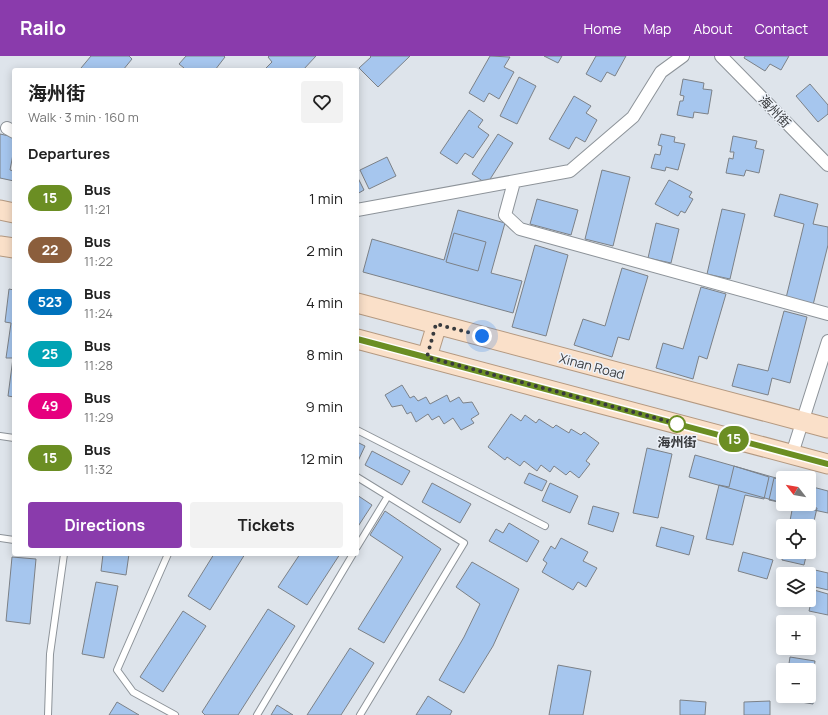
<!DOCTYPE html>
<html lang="en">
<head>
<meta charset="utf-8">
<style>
	body { margin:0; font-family:Manrope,"Noto Sans SC",sans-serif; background:#f2f2f2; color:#222; height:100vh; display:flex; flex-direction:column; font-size:15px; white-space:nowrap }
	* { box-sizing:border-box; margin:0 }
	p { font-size:13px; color:#767676 }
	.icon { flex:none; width:22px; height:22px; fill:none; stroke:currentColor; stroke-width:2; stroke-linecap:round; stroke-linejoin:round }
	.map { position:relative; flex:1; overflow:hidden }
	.details { position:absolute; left:12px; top:12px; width:347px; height:488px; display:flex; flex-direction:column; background:#fff; border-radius:4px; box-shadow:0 2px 10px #0003 }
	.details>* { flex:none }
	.badge { padding:0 8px; border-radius:13px; font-size:14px; line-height:26px }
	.needle { width:26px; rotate:301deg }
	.buttons { position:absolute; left:776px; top:415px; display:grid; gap:8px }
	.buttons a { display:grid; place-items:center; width:40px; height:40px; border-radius:4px; background:#fff; box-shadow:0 2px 10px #0003; font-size:20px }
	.you { position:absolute; width:20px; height:20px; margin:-10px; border:3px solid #fff; border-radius:50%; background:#1a73e8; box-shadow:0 0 0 6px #1a73e833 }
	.map>.badge { position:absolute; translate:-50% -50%; box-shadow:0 0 0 2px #fff }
	h2 { padding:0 16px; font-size:15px; line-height:36px }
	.round { display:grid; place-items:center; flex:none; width:42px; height:42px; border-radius:4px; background:#f2f2f2 }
	.head { display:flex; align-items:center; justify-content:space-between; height:68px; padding:0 16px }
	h1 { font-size:19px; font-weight:700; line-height:30px }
	.action { display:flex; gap:8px; margin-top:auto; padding:8px 16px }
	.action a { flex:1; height:46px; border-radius:4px; background:#8a3bac; color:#fff; font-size:16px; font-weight:700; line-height:46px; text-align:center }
	.action a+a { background:#f2f2f2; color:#222 }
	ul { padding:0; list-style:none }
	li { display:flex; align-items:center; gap:12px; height:52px; padding:0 16px }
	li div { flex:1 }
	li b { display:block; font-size:15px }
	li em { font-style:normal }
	li .badge { min-width:44px; font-weight:700; text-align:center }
	header { display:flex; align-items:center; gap:24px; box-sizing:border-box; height:56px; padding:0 20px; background:#8a3bac; color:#fff }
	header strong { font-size:19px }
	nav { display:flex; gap:22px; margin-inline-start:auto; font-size:14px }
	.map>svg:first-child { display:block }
</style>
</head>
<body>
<header>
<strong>Railo</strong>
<nav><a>Home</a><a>Map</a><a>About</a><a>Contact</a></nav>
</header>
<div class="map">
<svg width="828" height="659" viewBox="0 0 828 659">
	<rect width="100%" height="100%" fill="#dee4eb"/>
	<path fill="#a6c6ee" stroke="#7c8187" d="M 91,0 L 129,0 L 132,3 L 123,14 L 83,14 L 81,12 Z
		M 186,0 L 224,0 L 225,1 L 215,14 L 182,14 L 184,12 L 179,8 Z
		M 269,0 L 316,0 L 303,14 L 264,14 L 272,6 L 268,1 Z
		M 370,0 L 410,0 L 378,31 L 359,12 L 371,1 Z
		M 490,0 L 510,1 L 504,11 L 514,16 L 499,43 L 489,37 L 484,46 L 469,37 Z
		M 544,0 L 562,0 L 558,7 Z
		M 596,0 L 626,0 L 615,20 L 607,16 L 601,26 L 586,18 Z
		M 745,0 L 789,0 L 781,14 L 770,8 L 765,15 L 744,2 Z
		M 519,21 L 536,30 L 517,68 L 500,60 Z
		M 683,23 L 704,27 L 703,33 L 712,34 L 708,58 L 694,56 L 693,62 L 677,59 L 680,45 L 683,45 L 684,40 L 680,39 Z
		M 810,28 L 828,49 L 828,58 L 818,66 L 796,40 Z
		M 574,40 L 591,50 L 586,57 L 597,64 L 585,86 L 576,81 L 569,93 L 549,83 Z
		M 469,54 L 483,64 L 478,71 L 489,79 L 473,102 L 465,97 L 457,108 L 440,97 Z
		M 0,78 L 14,81 L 14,93 L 10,114 L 14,115 L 14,125 L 0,122 Z
		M 498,78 L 513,87 L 487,128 L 472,118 Z
		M 661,78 L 675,81 L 674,86 L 685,88 L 678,114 L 666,111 L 665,115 L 651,112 L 655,98 L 660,99 L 662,90 L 658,89 Z
		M 733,80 L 757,85 L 755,92 L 764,94 L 759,117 L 746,114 L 744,120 L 726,117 L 729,102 L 733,103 L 734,96 L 730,96 Z
		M 387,101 L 396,120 L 369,133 L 360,114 Z
		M 602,114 L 630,121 L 613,190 L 585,183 Z
		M 357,120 L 364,134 L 357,138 Z
		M 669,124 L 692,136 L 689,141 L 693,143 L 685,157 L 681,155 L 678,160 L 655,148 Z
		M 780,138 L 818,148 L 813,168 L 828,171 L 828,189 L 813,249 L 786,242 L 804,168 L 774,160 Z
		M 537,143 L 578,154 L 571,179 L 530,168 Z
		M 722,153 L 745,158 L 730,223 L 707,218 Z
		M 458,154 L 505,167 L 491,217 L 522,225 L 513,257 L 363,216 L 372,183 L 444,204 Z
		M 656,167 L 679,173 L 671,207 L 648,202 Z
		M 454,177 L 486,186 L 478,215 L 446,206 Z
		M 535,189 L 568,199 L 546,280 L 512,271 Z
		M 622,212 L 648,220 L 629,284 L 618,281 L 612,301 L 574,289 L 583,263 L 605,270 Z
		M 701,231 L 726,238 L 707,303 L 699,300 L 693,323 L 656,312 L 663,287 L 683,293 Z
		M 9,233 L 14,234 L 14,341 L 8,340 L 13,302 L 6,302 L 11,267 L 5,266 Z
		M 784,255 L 807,261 L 790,327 L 772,322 L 768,339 L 732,330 L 738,308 L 768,315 Z
		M 402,329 L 410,342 L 414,340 L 418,345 L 426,341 L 430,348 L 447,339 L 450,346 L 459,341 L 463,347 L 472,346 L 479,358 L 471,363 L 474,367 L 461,374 L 453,362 L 444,368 L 439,360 L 432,364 L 428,358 L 416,366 L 411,356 L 407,358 L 402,349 L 392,351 L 385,339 Z
		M 511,358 L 521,365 L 525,359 L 536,367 L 539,363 L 553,372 L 556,369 L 569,377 L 571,373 L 581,379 L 584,376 L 599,387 L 586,405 L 590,408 L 579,422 L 570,415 L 566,419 L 554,410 L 550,416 L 541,409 L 537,415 L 524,405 L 520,410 L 507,401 L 505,404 L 488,391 Z
		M 357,386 L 365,390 L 358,405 L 357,405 Z
		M 647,392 L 672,398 L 658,462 L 633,457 Z
		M 372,395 L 410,415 L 402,429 L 365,409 Z
		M 695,399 L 783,424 L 783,447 L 689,421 Z
		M 734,410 L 769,421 L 764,443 L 745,439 L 733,489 L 706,483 L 719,429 L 729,431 Z
		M 529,417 L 547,425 L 542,435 L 524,427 Z
		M 774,422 L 783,424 L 783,447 L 769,444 Z
		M 432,427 L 471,448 L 460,467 L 422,446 Z
		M 550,427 L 578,440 L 570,457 L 542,445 Z
		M 809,430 L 828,435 L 828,457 L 786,448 L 809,448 Z
		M 357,439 L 372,449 L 357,472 Z
		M 787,448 L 804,448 L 804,450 L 817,452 L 809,487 L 809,470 L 789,470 L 793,449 Z
		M 593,450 L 619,457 L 613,476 L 588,468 Z
		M 385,455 L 441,493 L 384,587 L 358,573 L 403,501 L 370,479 Z
		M 509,467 L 539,485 L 527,506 L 489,485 L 496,473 L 503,477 Z
		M 661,471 L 694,480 L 689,499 L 656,490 Z
		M 561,482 L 588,496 L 583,505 L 597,512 L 586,531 L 578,526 L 573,534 L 542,516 L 547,507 L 543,504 L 551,490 L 555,493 Z
		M 743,496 L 773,504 L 767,523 L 738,515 Z
		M 783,496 L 807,496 L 804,509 L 782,504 Z
		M 103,498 L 129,498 L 126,519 L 101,515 Z
		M 214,498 L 245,498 L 210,554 L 188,540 Z
		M 300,498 L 340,498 L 307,549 L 278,531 Z
		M 12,501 L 36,503 L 30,568 L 6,565 Z
		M 472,506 L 519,533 L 493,590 L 464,637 L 439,624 L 464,581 L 480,548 L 456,531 Z
		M 815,514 L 828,517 L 828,534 L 811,530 Z
		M 96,526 L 118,530 L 104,602 L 82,598 Z
		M 814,534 L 828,538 L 828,559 L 809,555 Z
		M 268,553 L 295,570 L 238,659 L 205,659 L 202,656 Z
		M 183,555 L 206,570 L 163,636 L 140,621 Z
		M 350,592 L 374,607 L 341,659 L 307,659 Z
		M 790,601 L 815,605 L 810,637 L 815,637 L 813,648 L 783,643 L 784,640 L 809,640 L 809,614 L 788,614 Z
		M 558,609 L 591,615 L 583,659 L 549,659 Z
		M 428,640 L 452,655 L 450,659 L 416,659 Z
		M 680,644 L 706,646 L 705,659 L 680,659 Z
		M 770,645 L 770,659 L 744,659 L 744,646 Z
		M 117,646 L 139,659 L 109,659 Z
		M 277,649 L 293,659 L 271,659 Z"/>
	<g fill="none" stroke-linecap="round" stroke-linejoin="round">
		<defs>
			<path id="service" d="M 357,374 L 545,470
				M 0,380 L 14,382
				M 357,421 L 464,487 L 360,659
				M 0,482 L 14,484
				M 357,491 L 388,440
				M 168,498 L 117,614 L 133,636 L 175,659
				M 48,659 L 50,598 L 64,498
				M 257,659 L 353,498"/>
			<path id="minor" d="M 721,0 L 828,109
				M 7,72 L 14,76
				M 514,126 L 505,159 L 520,173 L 828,258
				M 357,154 L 570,115 L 633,61 L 661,16 L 683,0
				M 792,398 L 828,285"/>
			<path id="primary" d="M 0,154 L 14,157
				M 0,190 L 14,192
				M 357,247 L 828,372
				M 357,283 L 828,408
				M 427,301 L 437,268"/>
		</defs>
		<use href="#service" stroke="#8d9399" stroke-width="8"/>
		<use href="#minor" stroke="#8d9399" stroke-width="14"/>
		<use href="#primary" stroke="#b49981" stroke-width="21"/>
		<use href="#service" stroke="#fff" stroke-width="6"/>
		<use href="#minor" stroke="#fff" stroke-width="12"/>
		<use href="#primary" stroke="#fae0c9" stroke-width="19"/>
	</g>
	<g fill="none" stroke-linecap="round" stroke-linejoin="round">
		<defs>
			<path id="line" d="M 357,283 L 828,408"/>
		</defs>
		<use href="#line" stroke="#fff" stroke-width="9"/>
		<use href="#line" stroke="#6b8e23" stroke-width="6"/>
		<path stroke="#383a3d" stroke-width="4" stroke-dasharray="0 7.2" d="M 482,280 L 436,268 L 427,301 L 682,369 L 677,368"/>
	</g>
	<circle fill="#fff" stroke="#6b8e23" stroke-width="2" cx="677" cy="368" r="8"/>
	<g text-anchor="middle" stroke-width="3" stroke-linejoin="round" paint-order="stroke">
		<g font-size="13" fill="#383a3d" stroke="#ecf1f8">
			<text transform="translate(775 55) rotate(46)" y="5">海州街</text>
			<text transform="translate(592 310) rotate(15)" y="5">Xinan Road</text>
		</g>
		<g font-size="13" font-weight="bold" fill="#383a3d" stroke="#ecf1f8">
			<text x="677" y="391">海州街</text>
		</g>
	</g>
</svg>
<div class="buttons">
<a><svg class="needle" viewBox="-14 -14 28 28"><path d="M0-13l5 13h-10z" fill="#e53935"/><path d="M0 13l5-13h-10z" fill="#767676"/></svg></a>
<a><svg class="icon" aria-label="locate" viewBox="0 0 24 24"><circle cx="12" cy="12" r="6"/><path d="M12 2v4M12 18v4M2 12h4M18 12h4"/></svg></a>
<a><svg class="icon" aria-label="layers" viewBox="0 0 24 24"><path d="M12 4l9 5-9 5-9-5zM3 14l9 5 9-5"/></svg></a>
<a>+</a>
<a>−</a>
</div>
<div class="you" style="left:482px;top:280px"></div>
<b class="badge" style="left:734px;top:383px;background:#6b8e23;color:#fff">15</b>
<section class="details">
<div class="head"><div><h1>海州街</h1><p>Walk · 3 min · 160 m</p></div><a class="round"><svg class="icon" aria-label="heart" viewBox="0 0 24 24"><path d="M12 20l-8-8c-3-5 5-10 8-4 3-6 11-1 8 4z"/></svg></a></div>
<h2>Departures</h2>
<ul>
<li><span class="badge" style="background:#6b8e23;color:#fff">15</span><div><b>Bus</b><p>11:21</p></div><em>1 min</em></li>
<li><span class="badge" style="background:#8b5e3c;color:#fff">22</span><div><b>Bus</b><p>11:22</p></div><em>2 min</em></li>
<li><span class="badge" style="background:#0072bc;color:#fff">523</span><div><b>Bus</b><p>11:24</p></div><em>4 min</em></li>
<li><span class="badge" style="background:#00a3b4;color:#fff">25</span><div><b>Bus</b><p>11:28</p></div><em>8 min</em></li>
<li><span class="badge" style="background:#e6007e;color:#fff">49</span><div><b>Bus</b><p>11:29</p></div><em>9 min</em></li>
<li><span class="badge" style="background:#6b8e23;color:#fff">15</span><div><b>Bus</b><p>11:32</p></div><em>12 min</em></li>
</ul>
<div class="action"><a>Directions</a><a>Tickets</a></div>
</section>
</div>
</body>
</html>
